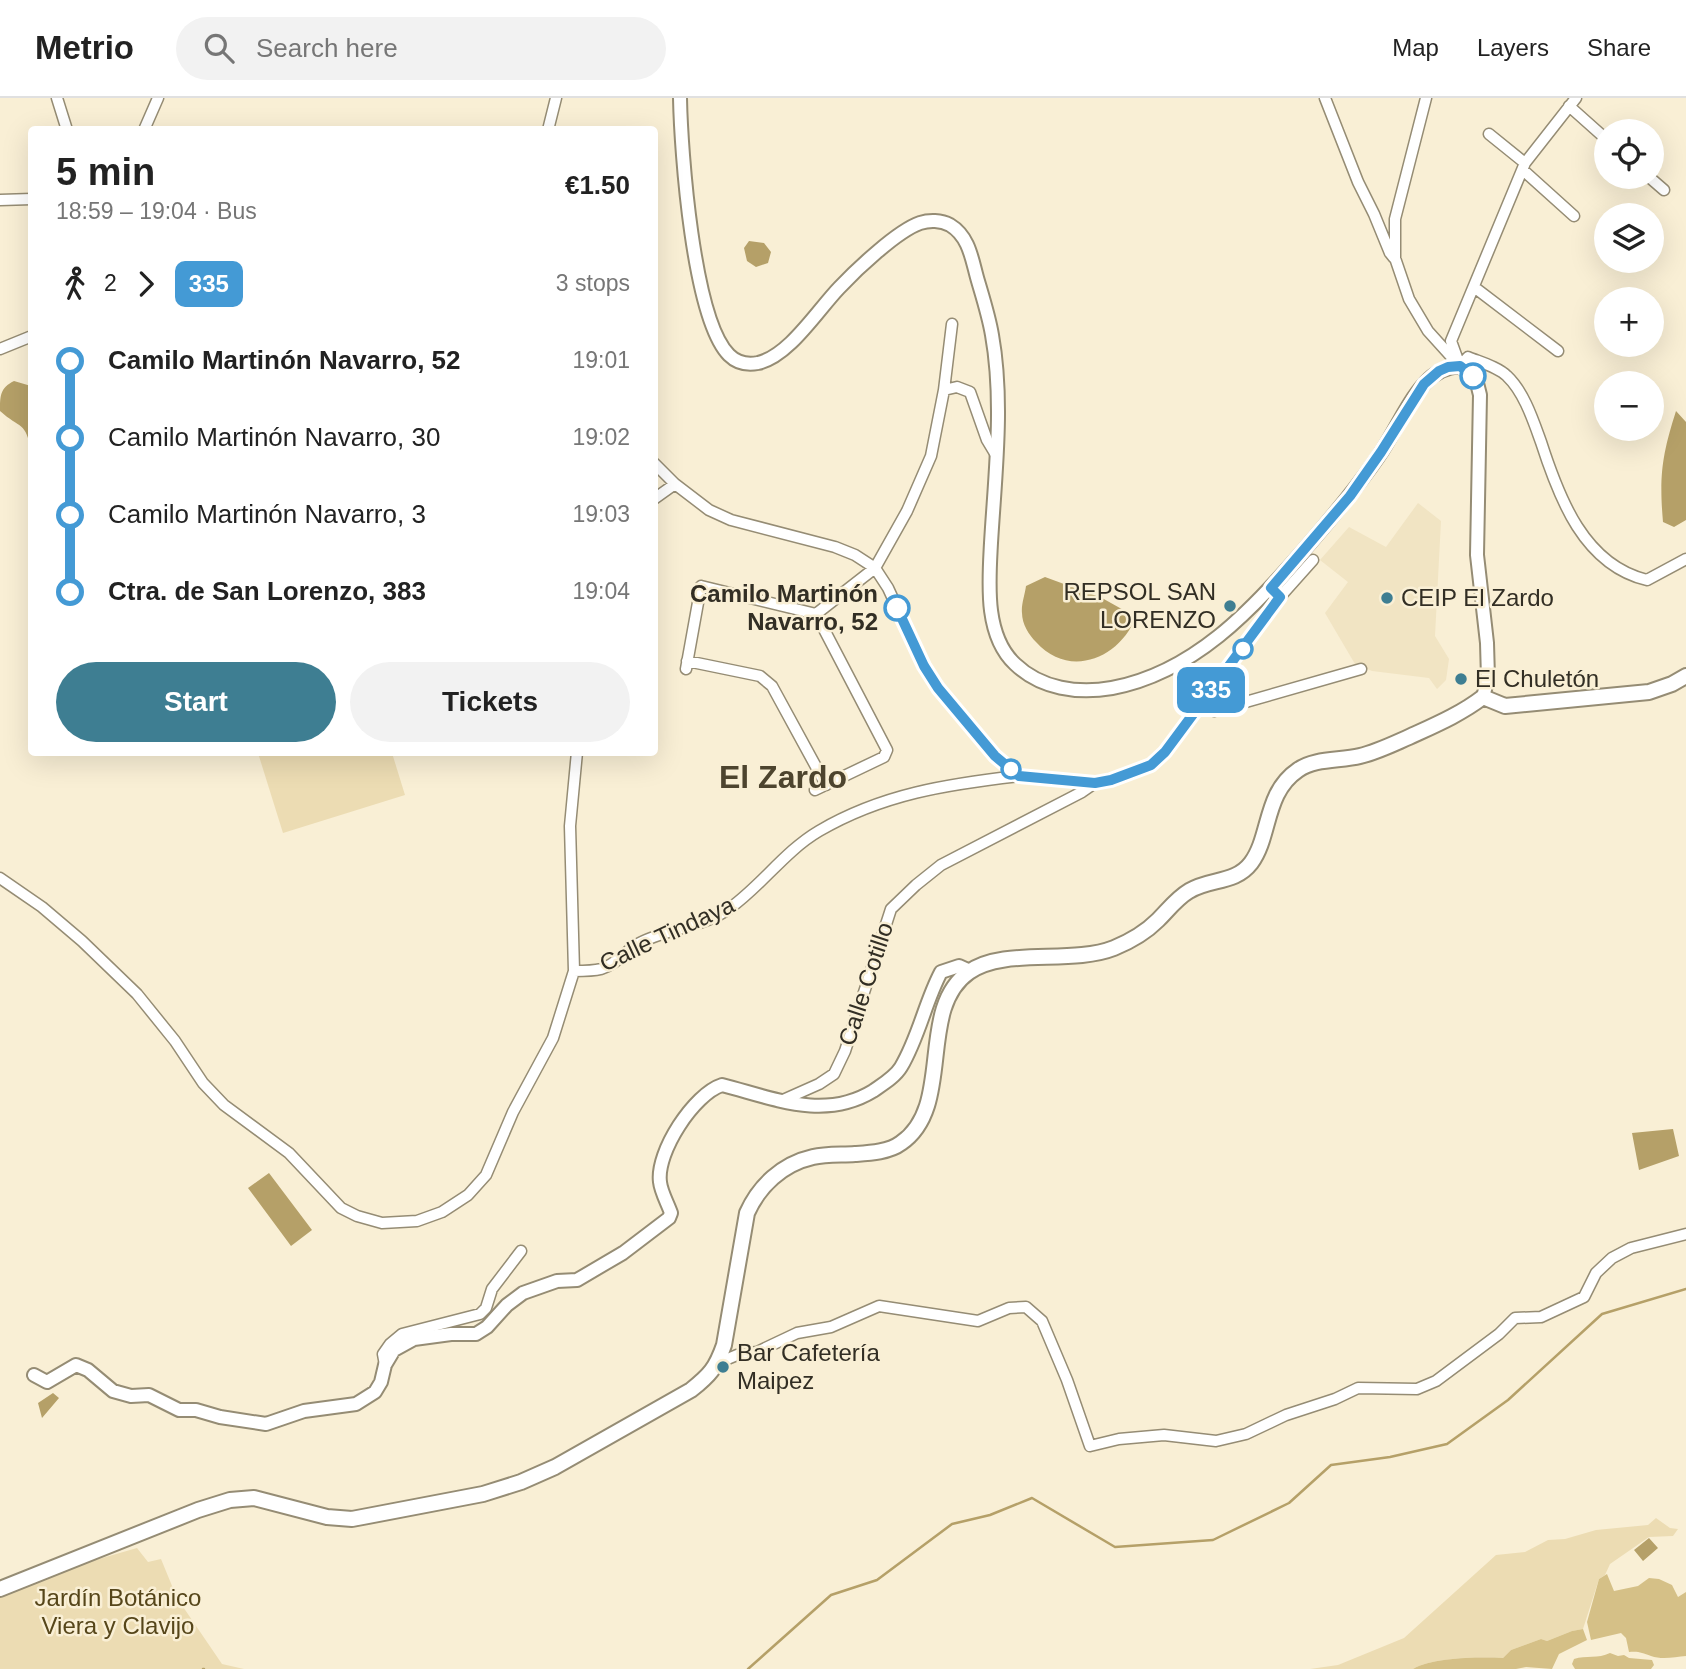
<!DOCTYPE html>
<html lang="en">
<head>
<meta charset="utf-8">
<style>
	body { margin:0; font-family:Arial,sans-serif; background:#f2f2f2; color:#222; height:100vh; display:flex; flex-direction:column; font-size:26px; white-space:nowrap }
	* { box-sizing:border-box; margin:0 }
	p { font-size:23px; color:#767676 }
	.icon { flex:none; width:38px; height:38px; fill:none; stroke:currentColor; stroke-width:2; stroke-linecap:round; stroke-linejoin:round }
	.map { position:relative; flex:1; overflow:hidden }
	.panel { position:absolute; left:28px; top:28px; width:630px; height:630px; display:flex; flex-direction:column; background:#fff; border-radius:7px; box-shadow:0 7px 28px #0002 }
	.panel>* { flex:none }
	.badge { padding:0 14px; border-radius:10px; font-size:24px; line-height:46px }
	.controls { position:absolute; left:1594px; top:21px; display:grid; gap:14px }
	.controls a { display:grid; place-items:center; width:70px; height:70px; border-radius:50%; background:#fff; box-shadow:0 7px 28px #0002; font-size:35px }
	.map>.badge { position:absolute; translate:-50% -50%; box-shadow:0 0 0 4px #fff }
	.legs { display:flex; align-items:center; gap:10px; height:77px; padding:0 28px; font-size:23px }
	.legs p { margin-inline-start:auto }
	.headline { display:flex; align-items:center; justify-content:space-between; height:119px; padding:0 28px }
	h1 { font-size:38px; font-weight:800; line-height:52px }
	.button { display:flex; gap:14px; margin-top:auto; padding:14px 28px }
	.button a { flex:1; height:80px; border-radius:42px; background:#3e7e92; color:#fff; font-size:28px; font-weight:800; line-height:80px; text-align:center }
	.button a+a { background:#f2f2f2; color:#222 }
	ul { padding:0 28px; list-style:none }
	li { display:flex; align-items:center; gap:24px; height:77px; font-size:26px }
	li i { display:grid; place-items:center; width:10px; height:100%; margin:0 9px; background:currentColor }
	li i::after { content:''; width:18px; height:18px; margin:-9px; border:5px solid; border-radius:50%; background:#fff }
	li p { margin-inline-start:auto }
	li:first-child i { background:linear-gradient(#0000 50%,currentColor 0) }
	li:last-child i { background:linear-gradient(currentColor 50%,#0000 0) }
	header { display:flex; align-items:center; gap:42px; box-sizing:border-box; height:98px; padding:0 35px; background:#fff; border-bottom:2px solid #e0e0e0 }
	header strong { font-size:33px }
	nav { display:flex; gap:38px; margin-inline-start:auto; font-size:24px }
	.search { width:490px; height:63px; background:#f2f2f2; display:flex; align-items:center; gap:18px; box-sizing:border-box; padding:0 24px; border-radius:38px; color:#767676; font-size:26px }
	.map>svg:first-child { display:block }
</style>
</head>
<body>
<header>
<strong>Metrio</strong>
<div class="search"><svg class="icon" aria-label="search" viewBox="0 0 24 24"><circle cx="10" cy="10" r="6"/><path d="M15 15l6 6"/></svg>Search here</div>
<nav><a>Map</a><a>Layers</a><a>Share</a></nav>
</header>
<div class="map">
<svg width="1686" height="1571" viewBox="0 0 1686 1571">
	<rect width="100%" height="100%" fill="#f9efd5"/>
	<path fill="#f1e4c3" d="M 1418,405 L 1441,423 L 1435,538 L 1449,561 L 1446,582 L 1437,591 L 1429,580 L 1372,573 L 1355,566 L 1325,515 L 1348,484 L 1320,462 L 1349,429 L 1386,449 Z"/>
	<path fill="#ecdcb3" d="M 258,655 L 392,655 L 405,697 L 283,735 Z
		M 1656,1420 L 1670,1430 L 1678,1431 L 1673,1438 L 1649,1439 L 1610,1466 L 1605,1477 L 1599,1481 L 1583,1531 L 1572,1533 L 1547,1543 L 1541,1541 L 1511,1552 L 1503,1560 C 1480,1559 1433,1559 1413,1571 L 1310,1571 L 1338,1567 L 1404,1540 L 1496,1457 L 1525,1454 L 1548,1442 L 1565,1441 L 1596,1432 L 1648,1427 Z
		M 137,1450 L 148,1464 L 161,1461 L 177,1500 L 222,1566 L 244,1571 L 0,1571 L 0,1497 L 85,1465 Z"/>
	<path fill="#d5c087" d="M 1607,1476 L 1614,1493 L 1638,1488 L 1649,1480 L 1659,1481 L 1672,1487 L 1678,1499 L 1686,1494 L 1686,1558 C 1675,1559 1662,1562 1651,1558 C 1642,1555 1639,1553 1629,1554 L 1626,1540 L 1621,1535 L 1591,1542 L 1587,1524 L 1599,1481 Z
		M 1583,1531 L 1587,1542 L 1559,1556 L 1552,1571 L 1526,1569 L 1516,1571 L 1413,1571 C 1433,1559 1480,1559 1503,1560 L 1511,1552 L 1541,1541 L 1547,1543 L 1572,1533 Z
		M 1610,1555 L 1618,1558 L 1624,1557 L 1629,1560 L 1652,1562 L 1654,1567 L 1651,1571 L 1575,1571 L 1572,1566 L 1574,1561 C 1586,1557 1598,1561 1610,1555 Z"/>
	<path fill="#b5a068" d="M 749,143 L 764,145 L 771,154 L 768,165 L 756,169 L 747,163 L 744,150 Z
		M 14,283 L 31,288 L 31,353 C 26,323 20,331 0,313 C 0,298 0,290 14,283 Z
		M 1676,313 L 1686,324 L 1686,422 L 1674,429 L 1663,424 C 1659,378 1662,357 1676,313 Z
		M 1045,479 L 1102,500 L 1136,519 C 1119,561 1069,581 1036,544 C 1029,537 1022,526 1022,515 C 1021,507 1025,496 1026,488 Z
		M 1673,1031 L 1679,1058 L 1639,1072 L 1632,1035 Z
		M 269,1075 L 312,1132 L 291,1148 L 248,1090 Z
		M 53,1295 L 59,1300 L 42,1320 L 38,1305 Z
		M 1649,1440 L 1658,1450 L 1643,1463 L 1634,1452 Z"/>
	<g fill="none" stroke-linecap="round" stroke-linejoin="round">
		<path stroke="#b5a068" stroke-width="2.5" d="M 203,1571 L 204,1571
			M 748,1571 L 831,1497 L 877,1482 L 952,1426 L 990,1417 L 1032,1400 L 1115,1449 L 1213,1442 L 1289,1405 L 1331,1367 L 1390,1359 L 1447,1346 L 1508,1302 L 1602,1216 L 1686,1191"/>
		<defs>
			<path id="minor" d="M 57,0 L 67,32
				M 1325,0 L 1358,84 L 1374,116 L 1390,155 L 1394,160
				M 1426,0 L 1395,121 L 1395,160 L 1409,201 L 1428,233 L 1456,264
				M 1569,8 L 1606,41
				M 144,32 L 158,0
				M 548,32 L 556,0
				M 1489,36 L 1525,65
				M 1523,72 L 1574,118
				M 1649,79 L 1664,92
				M 0,102 L 32,101
				M 1474,189 L 1558,253
				M 0,251 L 32,238
				M 1460,268 L 1468,259 C 1480,264 1498,269 1507,278 C 1524,294 1533,322 1541,344 C 1559,400 1584,467 1647,482 L 1686,461
				M 1460,268 L 1451,243 L 1525,65 L 1576,0
				M 944,292 L 952,226
				M 654,365 L 675,386 L 709,412 L 731,422 L 835,449 L 855,457 L 875,470 L 888,490 L 924,568 L 938,590 L 995,658 L 1019,678 L 1095,685 L 1111,682 L 1151,667 L 1165,654 L 1280,499 L 1271,490
				M 654,401 L 675,386
				M 1280,499 L 1313,462
				M 816,516 L 875,470 L 907,413 L 931,358 L 944,292 L 957,289 L 970,294 L 987,342 L 996,357
				M 687,563 L 760,578 L 772,588 L 826,687
				M 686,571 L 701,488 L 816,516 L 887,652 L 884,659 L 815,692
				M 1199,607 L 1214,613 L 1361,571
				M 0,780 L 42,809 L 82,843 L 137,896 L 175,943 L 203,985 L 224,1007 L 289,1055 L 341,1110 L 357,1118 L 382,1125 L 417,1123 L 442,1114 L 468,1097 L 486,1077 L 513,1014 L 553,940 L 574,873 L 570,728 L 577,654
				M 574,873 C 583,873 593,873 601,871 C 615,867 624,855 636,847 C 665,830 703,830 730,810 C 762,787 785,753 819,733 C 882,696 948,686 1019,678
				M 783,1002 L 819,986 L 834,976 L 845,953 L 891,811 L 916,787 L 941,767 L 1082,694 L 1095,685
				M 718,1265 L 737,1257 L 757,1254 L 797,1235 L 831,1229 L 879,1208 L 978,1223 L 1009,1210 L 1026,1209 L 1042,1223 L 1067,1282 L 1090,1348 L 1119,1341 L 1164,1337 L 1216,1343 L 1246,1336 L 1286,1317 L 1335,1301 L 1358,1290 L 1417,1291 L 1436,1283 L 1499,1236 L 1515,1220 L 1541,1219 L 1584,1199 L 1596,1175 L 1612,1160 L 1631,1150 L 1686,1136
				M 385,1267 L 383,1256 L 390,1246 L 402,1236 L 480,1216 L 486,1210 L 492,1191 L 521,1153"/>
			<path id="tertiary" d="M 680,0 C 681,53 693,221 729,257 C 737,265 747,267 758,265 C 789,258 817,213 839,190 C 856,172 897,133 920,125 C 929,122 941,122 950,127 C 970,139 972,163 978,183 C 983,200 989,219 992,237 C 1004,304 995,377 991,445 C 989,484 984,537 1015,566 C 1041,591 1078,596 1112,590 C 1193,575 1252,512 1303,453 C 1330,422 1355,392 1378,359 C 1394,336 1407,304 1425,285 C 1435,274 1446,269 1460,268 L 1476,281 L 1480,297 L 1477,457 L 1487,545 L 1488,580 L 1483,599
				M 34,1277 L 47,1284 L 76,1267 L 88,1272 L 113,1293 L 131,1298 L 149,1297 L 179,1312 L 196,1312 L 220,1319 L 266,1326 L 304,1313 L 356,1306 L 375,1294 L 381,1284 L 385,1267 L 394,1252 L 414,1241 L 451,1236 L 476,1236 L 487,1229 L 507,1207 L 523,1195 L 557,1183 L 577,1182 L 623,1155 L 669,1120 L 671,1115 C 668,1106 661,1094 660,1084 C 656,1054 694,996 722,987 C 773,1000 824,1023 873,993 C 883,986 895,979 901,969 C 919,939 925,904 941,874 L 959,868 L 970,873"/>
			<path id="secondary" d="M 0,1491 L 198,1412 L 230,1402 L 254,1400 L 327,1419 L 352,1421 L 483,1396 L 521,1384 L 555,1369 L 691,1292 C 710,1277 716,1270 724,1247 L 747,1115 C 759,1088 782,1066 813,1059 C 826,1056 842,1057 855,1056 C 870,1055 889,1054 901,1045 C 955,1008 916,911 969,874 C 1004,849 1071,867 1114,850 C 1131,843 1146,834 1158,822 C 1168,812 1177,800 1189,793 C 1210,780 1235,786 1251,765 C 1271,738 1264,695 1298,672 C 1315,660 1340,663 1360,658 C 1377,654 1393,646 1409,639 C 1435,627 1461,616 1483,599 L 1505,608 L 1649,594 L 1672,586 L 1686,578"/>
		</defs>
		<use href="#minor" stroke="#958c74" stroke-width="13"/>
		<use href="#tertiary" stroke="#958c74" stroke-width="16"/>
		<use href="#secondary" stroke="#958c74" stroke-width="18"/>
		<use href="#minor" stroke="#fff" stroke-width="10"/>
		<use href="#tertiary" stroke="#fff" stroke-width="12"/>
		<use href="#secondary" stroke="#fff" stroke-width="14"/>
	</g>
	<g fill="none" stroke-linecap="round" stroke-linejoin="round">
		<defs>
			<path id="line-1" d="M 897,510 L 924,568 L 938,590 L 995,658 L 1019,678 L 1095,685 L 1111,682 L 1151,667 L 1165,654 L 1280,499 L 1271,490 L 1350,398 L 1381,354 L 1424,286 L 1439,273 L 1448,269 L 1460,268 L 1473,278"/>
		</defs>
		<use href="#line-1" stroke="#fff" stroke-width="16"/>
		<use href="#line-1" stroke="#449ad5" stroke-width="10"/>
	</g>
	<g fill="#fff" stroke="#449ad5" stroke-width="3.5">
		<circle cx="1473" cy="278" r="12"/>
		<circle cx="897" cy="510" r="12"/>
		<circle cx="1243" cy="551" r="9"/>
		<circle cx="1011" cy="671" r="9"/>
	</g>
	<g fill="#3e7e92" stroke="#f9efd5" stroke-width="2.5">
		<circle cx="1387" cy="500" r="7"/>
		<circle cx="1230" cy="508" r="7"/>
		<circle cx="1461" cy="581" r="7"/>
		<circle cx="723" cy="1269" r="7"/>
	</g>
	<g text-anchor="middle" stroke-width="5" stroke-linejoin="round" paint-order="stroke">
		<g font-size="24" fill="#322e24" stroke="#f9efd5" text-anchor="start">
			<text x="1216" y="502" text-anchor="end">REPSOL SAN<tspan x="1216" dy="28">LORENZO</tspan></text>
			<text x="1401" y="508">CEIP El Zardo</text>
			<text x="1475" y="589">El Chuletón</text>
			<text x="737" y="1263">Bar Cafetería<tspan x="737" dy="28">Maipez</tspan></text>
		</g>
		<g font-size="24" font-weight="bold" fill="#322e24" stroke="#f9efd5" text-anchor="end">
			<text x="878" y="504">Camilo Martinón<tspan x="878" dy="28">Navarro, 52</tspan></text>
		</g>
		<g font-size="24" fill="#322e24" stroke="#f9efd5">
			<text transform="translate(667 836) rotate(-25)" y="8">Calle Tindaya</text>
			<text transform="translate(866 886) rotate(-72)" y="8">Calle Cotillo</text>
		</g>
		<g font-size="24" fill="#56461a" stroke="#f9efd5">
			<text x="118" y="1508">Jardín Botánico<tspan x="118" dy="28">Viera y Clavijo</tspan></text>
		</g>
		<g font-size="32" font-weight="bold" fill="#4d442e" stroke="#f9efd5">
			<text x="783" y="690">El Zardo</text>
		</g>
	</g>
</svg>
<div class="controls">
<a><svg class="icon" aria-label="locate" viewBox="0 0 24 24"><circle cx="12" cy="12" r="6"/><path d="M12 2v4M12 18v4M2 12h4M18 12h4"/></svg></a>
<a><svg class="icon" aria-label="layers" viewBox="0 0 24 24"><path d="M12 4l9 5-9 5-9-5zM3 14l9 5 9-5"/></svg></a>
<a>+</a>
<a>−</a>
</div>
<b class="badge" style="left:1211px;top:592px;background:#449ad5;color:#fff">335</b>
<section class="panel">
<div class="headline"><div><h1>5 min</h1><p>18:59 – 19:04 · Bus</p></div><b>€1.50</b></div>
<div class="legs"><svg class="icon" aria-label="walk" viewBox="0 0 24 24"><circle cx="13" cy="4" r="2"/><path d="M13 8l-2 6 4 7M11 14l-3 7M7 12l3-4h3l4 4"/></svg>2<svg class="icon" aria-label="forward" viewBox="0 0 24 24"><path d="M9 5l7 7-7 7"/></svg><b class="badge" style="background:#449ad5;color:#fff">335</b><p>3 stops</p></div>
<ul>
<li><i style="color:#449ad5"></i><b>Camilo Martinón Navarro, 52</b><p>19:01</p></li>
<li><i style="color:#449ad5"></i><span>Camilo Martinón Navarro, 30</span><p>19:02</p></li>
<li><i style="color:#449ad5"></i><span>Camilo Martinón Navarro, 3</span><p>19:03</p></li>
<li><i style="color:#449ad5"></i><b>Ctra. de San Lorenzo, 383</b><p>19:04</p></li>
</ul>
<div class="button"><a>Start</a><a>Tickets</a></div>
</section>
</div>
</body>
</html>
